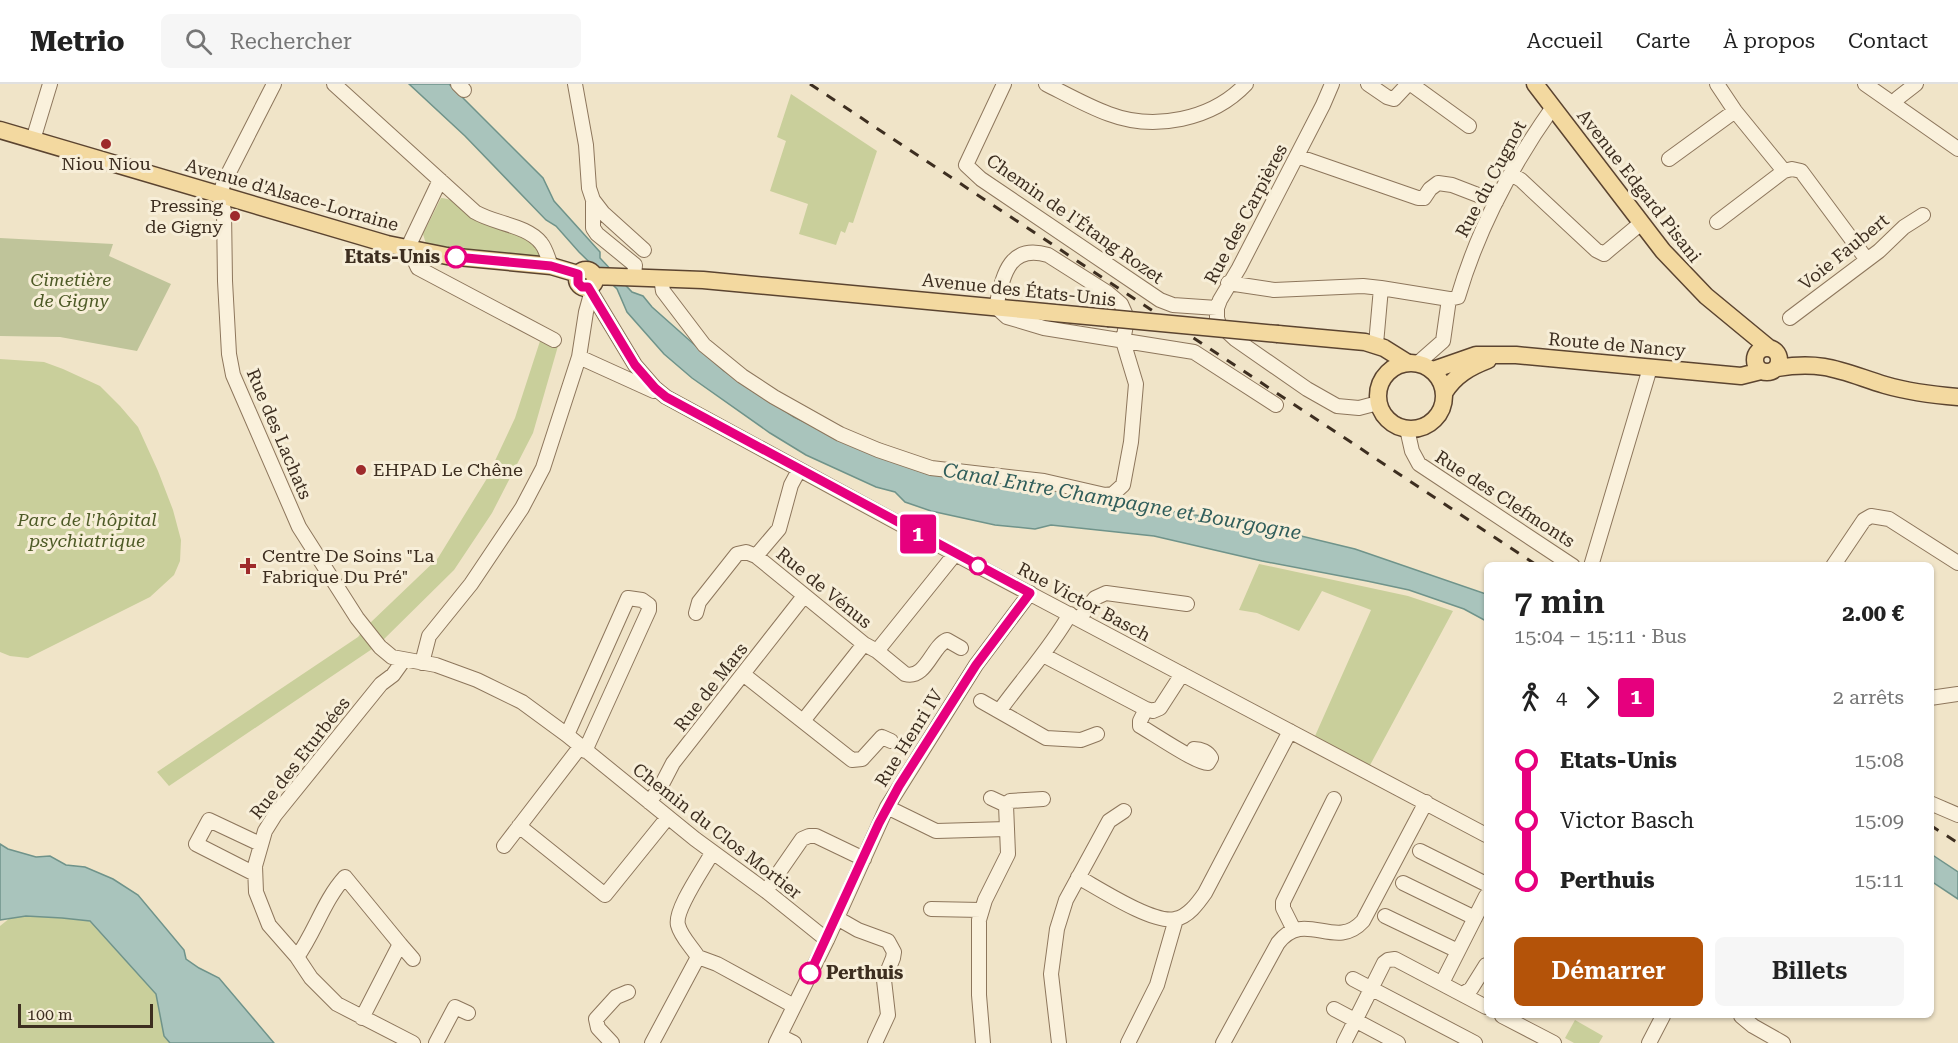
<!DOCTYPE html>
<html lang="fr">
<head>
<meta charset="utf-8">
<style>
	body { margin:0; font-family:"Roboto Serif",serif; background:#f6f6f6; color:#222; height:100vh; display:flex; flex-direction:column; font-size:22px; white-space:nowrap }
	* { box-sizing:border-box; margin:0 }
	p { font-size:20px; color:#767676 }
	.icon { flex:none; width:33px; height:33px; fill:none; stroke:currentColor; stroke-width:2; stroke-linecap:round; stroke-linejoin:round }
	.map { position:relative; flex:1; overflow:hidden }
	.side { position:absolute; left:1484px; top:478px; width:450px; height:456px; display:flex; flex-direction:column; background:#fff; border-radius:9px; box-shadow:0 2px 4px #0004 }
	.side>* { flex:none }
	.badge { padding:0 12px; border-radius:4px; font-size:21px; line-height:39px }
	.scale { position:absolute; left:18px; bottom:15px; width:135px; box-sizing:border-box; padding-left:6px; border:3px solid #3d2e20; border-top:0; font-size:16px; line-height:21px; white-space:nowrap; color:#3d2e20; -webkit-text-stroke:4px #f7eed8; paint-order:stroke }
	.map>.badge { position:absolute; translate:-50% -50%; box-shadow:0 0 0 3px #fff }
	.legs { display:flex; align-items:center; gap:9px; height:66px; padding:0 30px; font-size:20px }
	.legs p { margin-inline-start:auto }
	.overview { display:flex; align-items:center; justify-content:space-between; height:102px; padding:0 30px }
	h1 { font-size:33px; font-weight:600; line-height:45px }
	.action { display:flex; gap:12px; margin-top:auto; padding:12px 30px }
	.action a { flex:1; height:69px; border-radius:9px; background:#b45309; color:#fff; font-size:24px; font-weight:600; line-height:69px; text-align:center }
	.action a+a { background:#f6f6f6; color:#222 }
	ul { padding:0 30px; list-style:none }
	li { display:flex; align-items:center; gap:21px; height:60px; font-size:22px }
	li i { display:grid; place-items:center; width:9px; height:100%; margin:0 8px; background:currentColor }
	li i::after { content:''; width:15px; height:15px; margin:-8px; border:4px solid; border-radius:50%; background:#fff }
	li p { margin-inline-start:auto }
	li:first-child i { background:linear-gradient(#0000 50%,currentColor 0) }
	li:last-child i { background:linear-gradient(currentColor 50%,#0000 0) }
	header { display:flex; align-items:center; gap:36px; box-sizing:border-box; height:84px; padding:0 30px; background:#fff; border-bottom:2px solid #e0e0e0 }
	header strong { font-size:28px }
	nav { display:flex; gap:33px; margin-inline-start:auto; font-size:21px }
	.search { width:420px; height:54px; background:#f6f6f6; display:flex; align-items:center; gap:15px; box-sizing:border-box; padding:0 21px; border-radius:9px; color:#767676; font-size:22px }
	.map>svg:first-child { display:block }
</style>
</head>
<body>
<header>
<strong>Metrio</strong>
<div class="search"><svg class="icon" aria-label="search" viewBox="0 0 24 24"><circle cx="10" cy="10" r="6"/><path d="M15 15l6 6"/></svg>Rechercher</div>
<nav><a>Accueil</a><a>Carte</a><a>À propos</a><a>Contact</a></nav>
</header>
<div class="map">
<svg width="1958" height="959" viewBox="0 0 1958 959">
	<rect width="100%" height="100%" fill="#f0e4c8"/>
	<path fill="#c9cf9b" d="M 791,10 L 877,67 L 853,139 L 849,138 L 845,149 L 841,147 L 836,161 L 799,150 L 808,120 L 770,107 L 786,57 L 777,53 Z
		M 441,114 C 453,113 528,149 536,160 C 539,163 540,169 542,173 L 426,160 L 423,150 Z
		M 541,254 L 558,262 L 533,349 L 492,429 L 454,486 L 378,561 L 169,702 L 157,688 L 358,553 L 369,540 L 438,474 L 486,396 L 515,334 Z
		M 0,275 L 44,278 L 63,285 L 100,302 L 120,322 L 138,343 L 158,387 L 173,426 L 181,456 L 180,477 L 174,491 L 150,513 L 28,574 L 10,572 L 0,568 Z
		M 1259,480 L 1408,512 L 1453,527 L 1369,683 L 1315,652 L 1371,526 L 1322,507 L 1299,547 L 1257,529 L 1239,526 Z
		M 26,832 L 62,834 L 89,837 L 156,910 L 164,952 L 170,959 L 0,959 L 0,842 L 10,834 Z
		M 1575,936 L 1603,952 L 1599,959 L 1574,959 L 1565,954 Z"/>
	<path fill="#bfc49a" d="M 0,154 L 113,160 L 109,172 L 171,200 L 137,267 L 60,253 L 0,252 Z"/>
	<path fill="#a9c4bc" stroke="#6f938a" stroke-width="1.5" d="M 409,0 L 449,0 L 543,94 L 554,117 L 600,168 L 600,174 L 632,208 L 643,212 L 652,223 L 724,287 L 794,333 L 853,361 L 1057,405 L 1069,410 L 1106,420 L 1127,420 L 1251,440 L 1355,465 L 1486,510 L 1486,537 L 1464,525 L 1409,506 L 1367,497 L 1262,477 L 1154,452 L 1051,441 L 1035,445 L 995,441 L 931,427 L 905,418 L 895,408 L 876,403 L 806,371 L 770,349 L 692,294 L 664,270 L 627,228 L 617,205 L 579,168 L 556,142 L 546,136 L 465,52 Z
		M 0,760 L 8,765 L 36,773 L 50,772 L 66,781 L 85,783 L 113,795 L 138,811 L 184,866 L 186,875 L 199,884 L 219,894 L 274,959 L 170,959 L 164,952 L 156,910 L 90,837 L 62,834 L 26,832 L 0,836 Z
		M 1931,770 L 1958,788 L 1958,815 L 1931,797 Z"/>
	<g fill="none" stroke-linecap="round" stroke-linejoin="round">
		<defs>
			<path id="minor" d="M 274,0 L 224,98 L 220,110 L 224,127 L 225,197 L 229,270 L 233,291 L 299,443 L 357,534 L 380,563 L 392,573 L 436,581 L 477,596 L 522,618 L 567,651 L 695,755 L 766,807 L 827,856
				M 334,0 L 475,128 C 495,140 527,141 541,159 C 546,165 548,174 551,182
				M 458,0 L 464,6
				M 575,0 L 586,61 L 589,104 L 593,116 L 603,129 L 644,166
				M 1004,0 L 966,81 L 981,95 L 1160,216 L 1173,221 L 1217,224
				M 1046,0 C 1066,10 1087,22 1109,30 C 1154,47 1212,36 1246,0
				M 1332,0 L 1323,21 L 1239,184 L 1220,216 L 1217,224 L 1217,234 L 1219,240 L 1235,255 L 1307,305 L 1337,322 L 1359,324 L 1378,319
				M 1368,0 L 1387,13 L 1394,15 L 1408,0
				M 1411,0 L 1469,42
				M 1717,0 L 1735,27 L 1784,87 L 1792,85 L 1801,87 L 1867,176
				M 1865,0 L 1958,65
				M 1894,20 L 1898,14 L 1916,0
				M 33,56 L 50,0
				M 1297,72 L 1418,114 L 1424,114 L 1430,105 L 1438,99 L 1452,101 L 1496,118
				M 1669,75 L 1735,27
				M 1511,90 L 1521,96 L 1596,166 L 1604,170 L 1640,140
				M 440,96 L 410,159 L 409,165 L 418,184 L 554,256
				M 593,116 L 593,144 L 597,150 L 635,181 L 634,193
				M 1717,138 L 1784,87
				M 661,194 L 663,207 L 704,261 L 742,292 L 774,313 L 840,350 L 878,366 L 931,384 L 1044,397 L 1105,411 L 1113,410 L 1123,401 L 1131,358 L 1136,300 L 1123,257 L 1126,241 L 1125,229 L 1121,220 L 1108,209 L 1048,171 C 1008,159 1003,193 996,223 L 1007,233 L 1044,244 L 1194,268 L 1276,321
				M 1228,199 L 1274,206 L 1363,202 L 1381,204
				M 588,203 L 635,281 L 655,304 L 666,313 L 955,470 L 1486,751
				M 1449,215 L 1458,213 C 1478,145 1512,81 1553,23
				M 1790,234 L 1879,167 L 1904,143 L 1923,131
				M 1376,260 L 1381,204 L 1449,215 L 1443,257 L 1418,279
				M 579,273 L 654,307
				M 1407,345 L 1412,367 L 1419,380 L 1573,482
				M 799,386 L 791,401 L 779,445 L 756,472 L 864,560 L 877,567 L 955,470
				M 1591,482 L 1650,284
				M 1833,482 L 1864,436 L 1871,432 L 1889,435 L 1958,479
				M 696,529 L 699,518 L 737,470 L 746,468 L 756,472
				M 1079,535 L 1095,514 L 1106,509 L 1187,520
				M 877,567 L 905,590 C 926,596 932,562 947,556 L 961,564
				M 1043,571 L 1146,625 L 1153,627 L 1160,624 L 1182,590
				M 403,577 L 393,591 L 381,600 L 275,731 L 265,747 L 255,782 L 256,808 L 269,841 L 297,873 L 311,894 L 337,920 L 413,959
				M 422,579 L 429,552 L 471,500 L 522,424 L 543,384 L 579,273 L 586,228 L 591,210
				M 743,590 L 852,676 L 862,675 L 882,653 L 891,657
				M 1930,614 L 1958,610
				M 981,617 L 1046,654 L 1081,656 L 1097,650
				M 1146,625 L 1140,637 L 1140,642 C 1154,650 1196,679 1208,679 L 1211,674 C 1208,668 1201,665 1194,665 L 1190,672
				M 1000,626 C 1023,594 1050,565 1070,530
				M 803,637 L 864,560
				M 567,651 L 628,514 L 642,516 L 649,521 L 649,526 L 585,667
				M 991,714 L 1006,721
				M 649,718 L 660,704 L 673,679 L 804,512
				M 1930,719 L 1958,731
				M 887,723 L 936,747 L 1007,745 L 1006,721 L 1010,717 L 1043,715
				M 519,742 L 605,811 L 668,733
				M 504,762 L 580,663
				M 1420,767 L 1486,800
				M 255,790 L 196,760 L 209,736 L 260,760
				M 1078,793 C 1098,804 1153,840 1175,835 C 1188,833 1198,819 1205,809 L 1290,647
				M 1403,799 L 1475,834
				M 766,807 L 802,755 L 809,752 L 816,752 L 864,775
				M 931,825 L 981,826
				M 1385,832 L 1458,867
				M 837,834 L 858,846 L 888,857 L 894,868 L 893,874 L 884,896 L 888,931 L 875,959
				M 1294,846 L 1283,824 L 1283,818 L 1334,715
				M 400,860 L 413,875
				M 297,873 C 315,848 324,816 345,793 L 400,860 L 362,934
				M 698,873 C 692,863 681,853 678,841 C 674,826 704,784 712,769
				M 698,873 L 717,880 L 794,922
				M 1353,895 L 1475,959
				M 1442,899 L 1486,812
				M 1462,910 L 1471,905 L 1486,881
				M 1334,925 L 1398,959
				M 1502,932 L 1554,959
				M 1741,932 L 1753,942 L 1783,959
				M 780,952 L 794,959
				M 436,959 L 455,923 L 468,929
				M 612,959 L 598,944 L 596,935 L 616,913 L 628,908
				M 652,959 L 698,873
				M 776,959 L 827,856 L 887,723 L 976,581 L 1030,509
				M 983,959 L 979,911 L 979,836 L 985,816 L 1008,770 L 1007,745
				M 1059,959 L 1051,890 L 1057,845 L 1066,816 L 1109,737 L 1124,727
				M 1128,959 L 1157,901 L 1176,835
				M 1223,959 L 1278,859 C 1305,824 1335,868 1363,837 L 1426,718
				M 1344,959 L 1384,879 L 1388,876 L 1395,875 L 1486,923
				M 1649,959 L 1663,932"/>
			<path id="major" d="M 1535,0 L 1663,167 L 1706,212 L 1769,264
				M 0,46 L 387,160 L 447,172 L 551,182 L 578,190
				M577 195a9 9 0 1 1 18 0a9 9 0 1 1-18 0Z
				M 594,192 L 703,196 L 1108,234
				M 1278,250 L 1365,258 L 1384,264 L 1408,279
				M1755 276a12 12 0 1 1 24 0a12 12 0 1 1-24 0Z
				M1378 312a33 33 0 1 1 66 0a33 33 0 1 1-66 0Z
				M 1777,284 C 1824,276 1843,288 1885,301 C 1909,308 1933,311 1958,313
				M 1433,286 L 1476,271 L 1516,271 L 1741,292 L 1761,287
				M 1444,309 C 1455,291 1470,283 1488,276"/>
		</defs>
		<use href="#minor" stroke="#8d765c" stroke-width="16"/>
		<use href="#major" stroke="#5b4430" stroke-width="19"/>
		<use href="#minor" stroke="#faf1dc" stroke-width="14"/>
		<use href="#major" stroke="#f3d9a0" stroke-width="16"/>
		<path stroke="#3d2e20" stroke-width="3" stroke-dasharray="10 10" stroke-linecap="butt" d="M 810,0 L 1538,482
			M 1930,741 L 1958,759"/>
		<defs>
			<path id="major-bridge" d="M 1108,234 L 1278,250"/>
		</defs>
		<use href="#major-bridge" stroke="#5b4430" stroke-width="19" stroke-linecap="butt"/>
		<use href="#major-bridge" stroke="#f3d9a0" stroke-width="16"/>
	</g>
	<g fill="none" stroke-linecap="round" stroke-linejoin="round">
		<defs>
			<path id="line-1" d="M 456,173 L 551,182 L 578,190 L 578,199 L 582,203 L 588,203 L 635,281 L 655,304 L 666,313 L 1030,509 L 976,581 L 899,702 L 879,739 L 810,889"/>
		</defs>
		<use href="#line-1" stroke="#fff" stroke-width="14"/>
		<use href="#line-1" stroke="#e6007e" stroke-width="9"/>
	</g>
	<g fill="#9e2a2b" stroke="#f7eed8" stroke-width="2">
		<circle cx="106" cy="60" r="6"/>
		<circle cx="235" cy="132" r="6"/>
		<circle cx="361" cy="386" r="6"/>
		<path d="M245 473h6v6h6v6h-6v6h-6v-6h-6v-6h6z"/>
	</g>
	<g fill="#fff" stroke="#e6007e" stroke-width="3">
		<circle cx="456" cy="173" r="10"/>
		<circle cx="978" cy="482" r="8"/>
		<circle cx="810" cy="889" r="10"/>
	</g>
	<g text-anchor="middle" stroke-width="6" stroke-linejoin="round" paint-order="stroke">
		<g font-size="18" fill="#3d2e20" stroke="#f7eed8" text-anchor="start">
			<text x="106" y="86" text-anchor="middle">Niou Niou</text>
			<text x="223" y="128" text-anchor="end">Pressing<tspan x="223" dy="21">de Gigny</tspan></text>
			<text x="373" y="392">EHPAD Le Chêne</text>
			<text x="262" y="478">Centre De Soins "La<tspan x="262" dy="21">Fabrique Du Pré"</tspan></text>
		</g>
		<g font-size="18" fill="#3d2e20" stroke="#f7eed8">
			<text transform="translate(1491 95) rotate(-62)" y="6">Rue du Cugnot</text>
			<text transform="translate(1639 102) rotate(52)" y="6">Avenue Edgard Pisani</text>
			<text transform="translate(292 111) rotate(16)" y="6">Avenue d'Alsace-Lorraine</text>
			<text transform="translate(1246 130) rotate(-62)" y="6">Rue des Carpières</text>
			<text transform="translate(1075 135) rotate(35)" y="6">Chemin de l'Étang Rozet</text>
			<text transform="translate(1844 168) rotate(-39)" y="6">Voie Faubert</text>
			<text transform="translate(1019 206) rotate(6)" y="6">Avenue des États-Unis</text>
			<text transform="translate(1617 261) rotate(5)" y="6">Route de Nancy</text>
			<text transform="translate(279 350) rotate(67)" y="6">Rue des Lachats</text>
			<text transform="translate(1505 415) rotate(33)" y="6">Rue des Clefmonts</text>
			<text transform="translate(824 504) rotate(39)" y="6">Rue de Vénus</text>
			<text transform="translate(1084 518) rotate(28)" y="6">Rue Victor Basch</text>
			<text transform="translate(711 603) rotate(-52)" y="6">Rue de Mars</text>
			<text transform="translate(909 654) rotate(-58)" y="6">Rue Henri IV</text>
			<text transform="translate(300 674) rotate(-52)" y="6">Rue des Eturbées</text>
			<text transform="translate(717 747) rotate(38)" y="6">Chemin du Clos Mortier</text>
		</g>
		<g font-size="18" font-weight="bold" fill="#3d2e20" stroke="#f7eed8" text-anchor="end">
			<text x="440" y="179">Etats-Unis</text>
			<text x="826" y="895" text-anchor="start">Perthuis</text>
		</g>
		<g font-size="18" font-style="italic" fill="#4d5a26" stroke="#f7eed8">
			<text x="71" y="202">Cimetière<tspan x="71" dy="21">de Gigny</tspan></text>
			<text x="87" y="442">Parc de l'hôpital<tspan x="87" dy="21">psychiatrique</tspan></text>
		</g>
		<g font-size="20" font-style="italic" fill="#2f5d5a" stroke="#f7eed8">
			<text transform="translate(1122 417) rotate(10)" y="7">Canal Entre Champagne et Bourgogne</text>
		</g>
	</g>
</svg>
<div class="scale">100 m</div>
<b class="badge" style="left:918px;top:450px;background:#e6007e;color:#fff">1</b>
<section class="side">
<div class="overview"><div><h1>7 min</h1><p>15:04 – 15:11 · Bus</p></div><b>2.00 €</b></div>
<div class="legs"><svg class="icon" aria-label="walk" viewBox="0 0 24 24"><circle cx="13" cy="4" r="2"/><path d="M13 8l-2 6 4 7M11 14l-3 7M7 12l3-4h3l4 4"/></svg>4<svg class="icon" aria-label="forward" viewBox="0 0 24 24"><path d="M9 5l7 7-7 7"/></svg><b class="badge" style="background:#e6007e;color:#fff">1</b><p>2 arrêts</p></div>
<ul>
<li><i style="color:#e6007e"></i><b>Etats-Unis</b><p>15:08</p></li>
<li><i style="color:#e6007e"></i><span>Victor Basch</span><p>15:09</p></li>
<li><i style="color:#e6007e"></i><b>Perthuis</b><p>15:11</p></li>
</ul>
<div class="action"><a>Démarrer</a><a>Billets</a></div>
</section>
</div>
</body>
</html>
